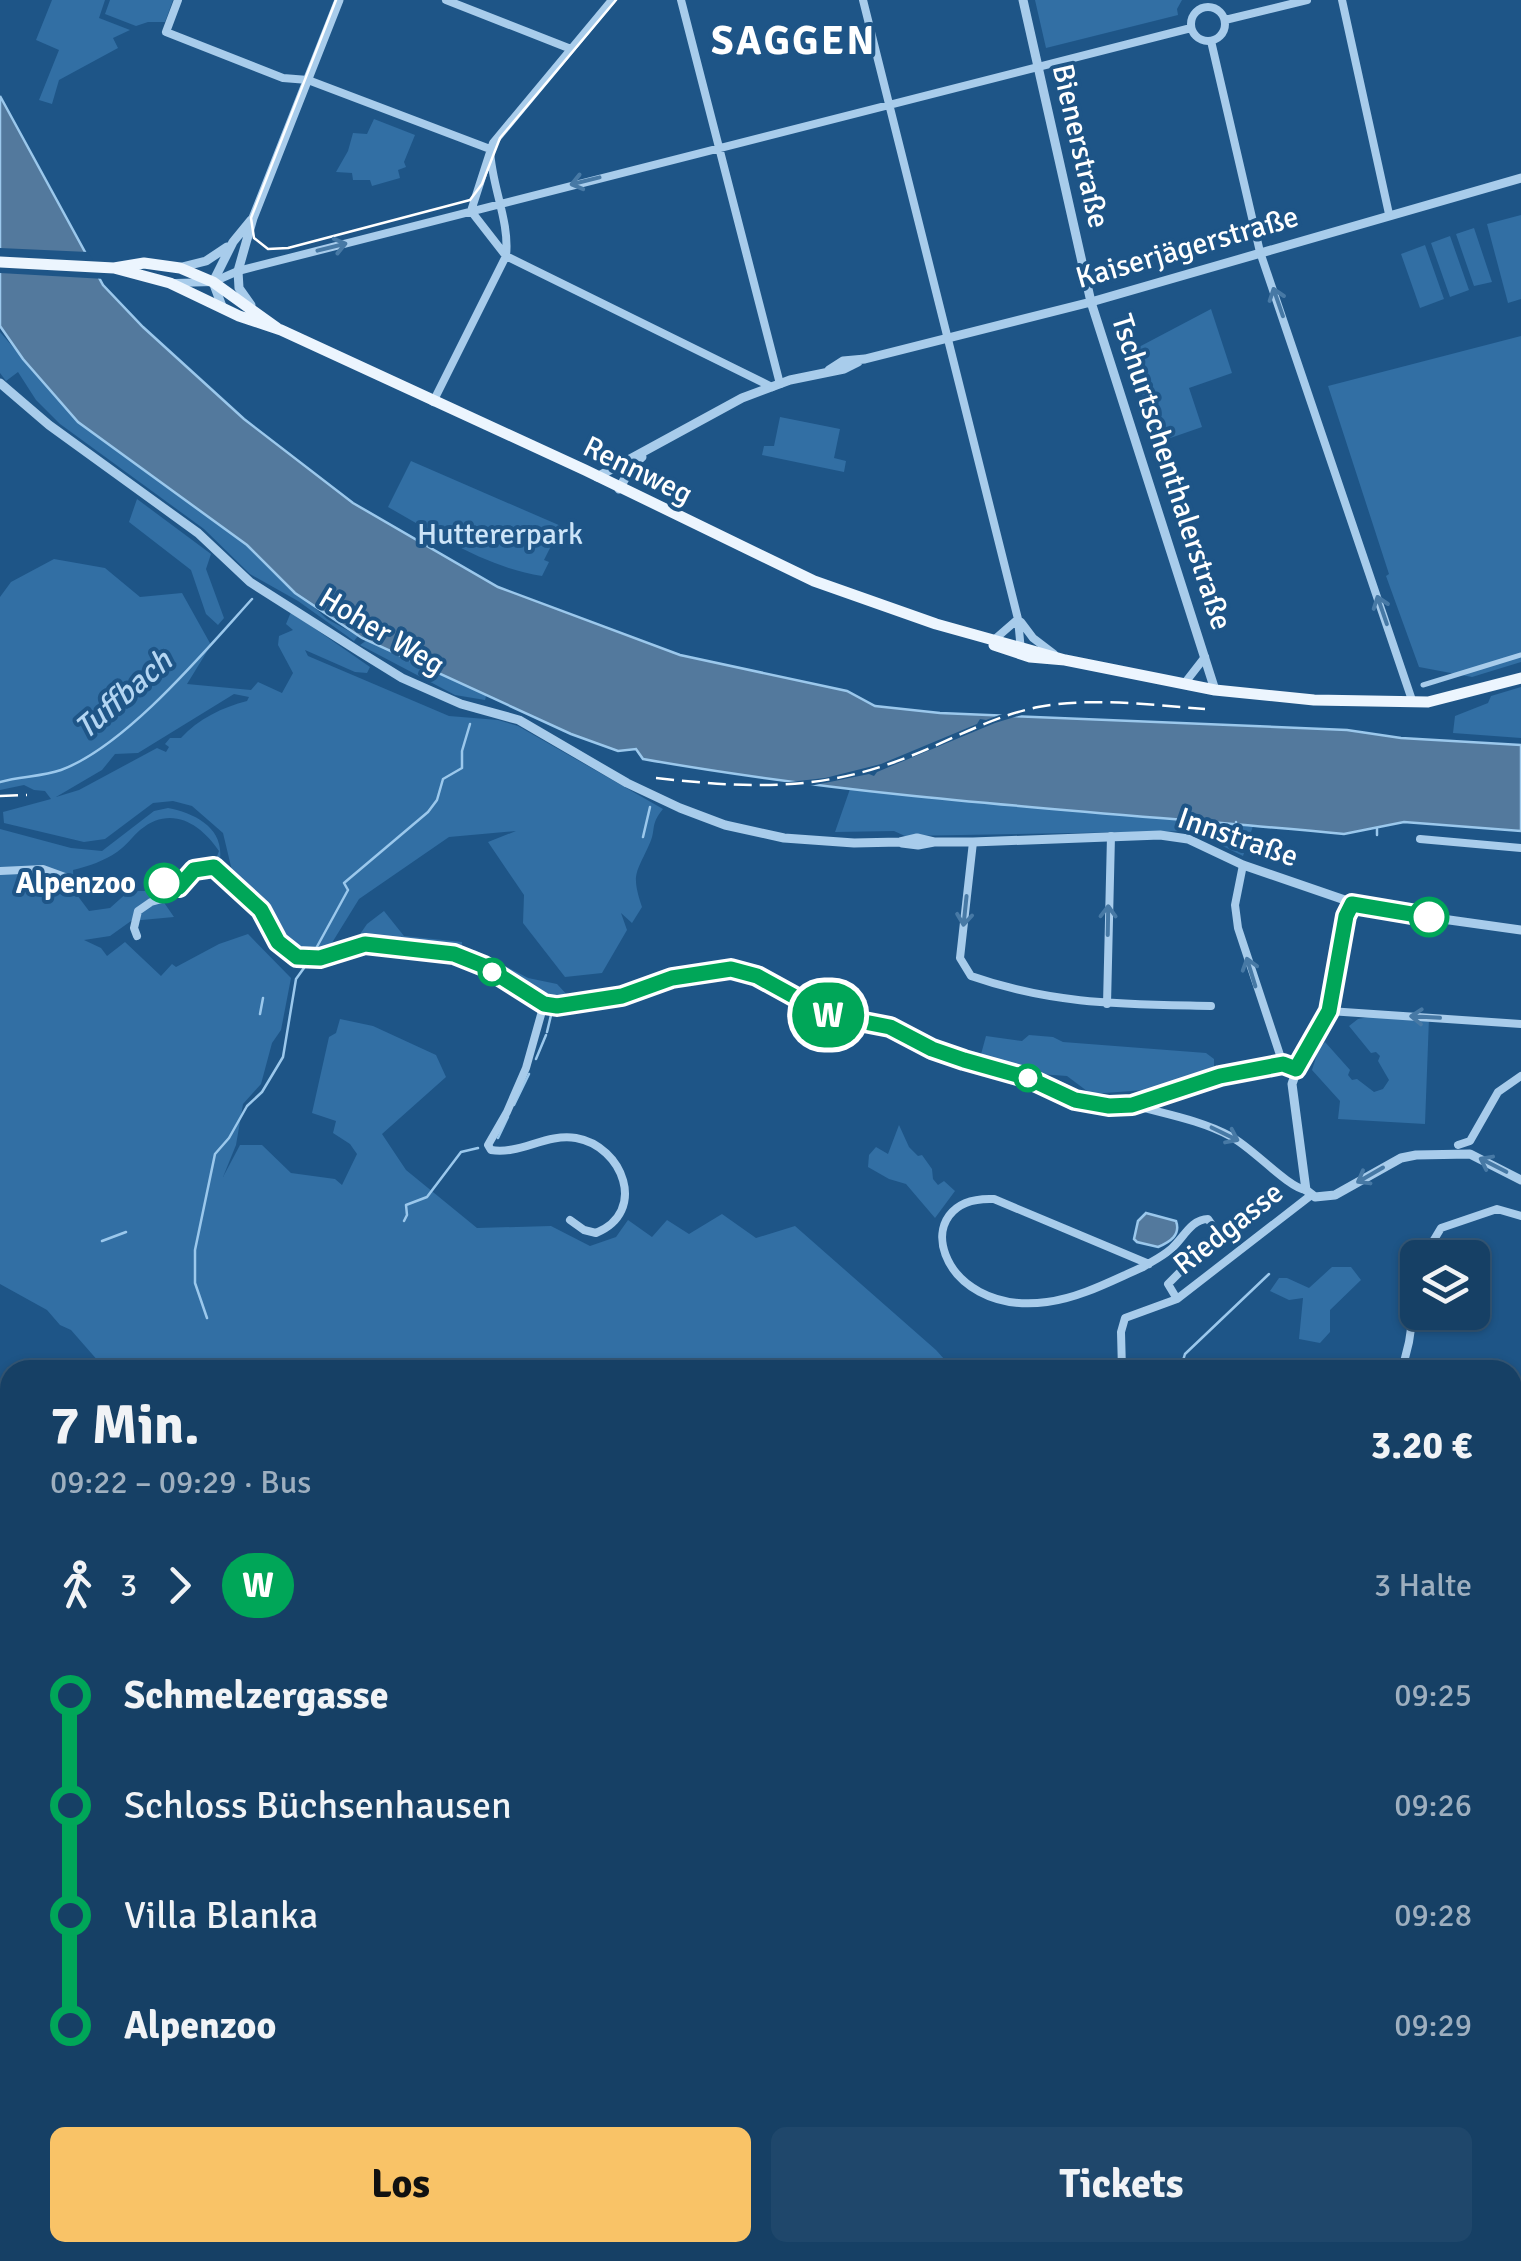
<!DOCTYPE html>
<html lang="de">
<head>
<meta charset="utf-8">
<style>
	body { margin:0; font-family:Signika,sans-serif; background:#1f476b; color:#f1f3f6; height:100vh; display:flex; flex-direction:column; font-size:38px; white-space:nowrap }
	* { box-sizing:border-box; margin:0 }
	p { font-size:32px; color:#9eafbf }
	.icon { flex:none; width:55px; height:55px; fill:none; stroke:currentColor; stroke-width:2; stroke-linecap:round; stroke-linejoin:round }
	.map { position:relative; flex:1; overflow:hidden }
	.side { position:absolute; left:0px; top:1360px; width:1522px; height:902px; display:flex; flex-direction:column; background:#164065; border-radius:30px 30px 0 0; box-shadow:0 2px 8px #0004,0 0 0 2px #355979 }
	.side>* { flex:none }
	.badge { padding:0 20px; border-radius:32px; font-size:35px; line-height:65px }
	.buttons { position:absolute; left:1400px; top:1240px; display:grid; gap:20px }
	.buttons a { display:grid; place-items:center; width:90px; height:90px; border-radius:15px; background:#164065; box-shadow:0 2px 8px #0004,0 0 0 2px #355979; font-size:50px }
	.map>.badge { position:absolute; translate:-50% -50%; box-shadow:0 0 0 5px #fff }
	.legs { display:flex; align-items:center; gap:15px; height:110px; padding:0 50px; font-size:32px }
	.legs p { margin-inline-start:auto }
	.headline { display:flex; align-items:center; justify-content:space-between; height:170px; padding:0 50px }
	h1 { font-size:55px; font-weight:700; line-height:75px }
	.action { display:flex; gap:20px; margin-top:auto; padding:20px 50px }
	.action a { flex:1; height:115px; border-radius:15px; background:#f9c367; color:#111; font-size:40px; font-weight:700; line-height:115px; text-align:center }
	.action a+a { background:#1f476b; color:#f1f3f6 }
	ul { padding:0 50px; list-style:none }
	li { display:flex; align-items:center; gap:35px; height:110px; font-size:38px }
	li i { display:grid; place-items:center; width:15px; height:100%; margin:0 12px; background:currentColor }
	li i::after { content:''; width:25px; height:25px; margin:-12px; border:8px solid; border-radius:50%; background:#164065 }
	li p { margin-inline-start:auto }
	li:first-child i { background:linear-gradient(#0000 50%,currentColor 0) }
	li:last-child i { background:linear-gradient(currentColor 50%,#0000 0) }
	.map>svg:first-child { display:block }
</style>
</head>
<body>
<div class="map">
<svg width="1521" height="2261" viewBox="0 0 1521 2261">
	<rect width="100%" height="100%" fill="#1e5587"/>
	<path fill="#326fa4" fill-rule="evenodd" d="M 52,0 L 105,0 L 99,18 L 130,30 L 113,38 L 118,48 L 59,80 L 52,104 L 39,100 L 59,50 L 36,40 Z
		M 110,0 L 173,0 L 165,22 L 148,22 L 136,26 L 105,14 Z
		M 1035,0 L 1182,0 L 1177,9 L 1178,15 L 1046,48 Z
		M 374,119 L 415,135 L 404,162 L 406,167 L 398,170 L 400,178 L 372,186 L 370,180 L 353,180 L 352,173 L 336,172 L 348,151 L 353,133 L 367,134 Z
		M 1521,215 L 1521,299 L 1508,303 L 1487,224 Z
		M 1474,228 L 1492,282 L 1474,286 L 1456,234 Z
		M 1450,236 L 1469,290 L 1450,297 L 1431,243 Z
		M 1425,245 L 1444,299 L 1420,308 L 1401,254 Z
		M 1211,309 L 1232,373 L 1189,388 L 1202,427 L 1156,443 L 1139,383 L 1127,358 L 1139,352 L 1137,348 Z
		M 0,332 L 78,422 L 247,545 L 327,619 L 358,636 L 354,641 L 298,601 L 250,574 L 204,529 L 60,424 L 36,400 L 18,372 L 6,381 L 0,373 Z
		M 1521,336 L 1521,662 L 1472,677 L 1419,667 L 1386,576 L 1389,574 L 1328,386 Z
		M 780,417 L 840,429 L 834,458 L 846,461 L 844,472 L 762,455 L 764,446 L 774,446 Z
		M 411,461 L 561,526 L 544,560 L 549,562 L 542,576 C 485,567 438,535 388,507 Z
		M 137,499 L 211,554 L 206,569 L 224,618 L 218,625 L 206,614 L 191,570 L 129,522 Z
		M 54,559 L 105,568 L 140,597 L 182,593 L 211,645 L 187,684 L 251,690 L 258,682 L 282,693 L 293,673 L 278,645 L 279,636 L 293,630 L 286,624 L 291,612 L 370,667 L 367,673 L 355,672 L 305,650 L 308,656 L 449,716 L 498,720 L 518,726 L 663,809 C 649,826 657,829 649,845 C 636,874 631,874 642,907 L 632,923 L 621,913 L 627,930 L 602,973 L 565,977 L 523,923 L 524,895 L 488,842 L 516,831 L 449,837 L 359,899 L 330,946 L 310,952 L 292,947 L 268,910 L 234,879 L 223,833 L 192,806 L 173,801 L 153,803 L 105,839 L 84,842 L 4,823 L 3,812 L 51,799 L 45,791 L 34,790 L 24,785 L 0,790 L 0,597 L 11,582 ZM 234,694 L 249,697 L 247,701 C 223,707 198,719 181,738 L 170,738 L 165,744 L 169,747 L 166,752 L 157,748 L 79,790 L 56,797 L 102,770 L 115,754 L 138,753 Z
		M 367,640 L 487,693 L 485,700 L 455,695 L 360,645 Z
		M 1521,687 L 1521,738 L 1453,733 L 1455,716 L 1488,703 L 1491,696 Z
		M 850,789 L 1253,826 L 1243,856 L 1192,831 L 905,836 L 894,831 L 835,832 Z
		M 168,808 C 198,814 227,830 219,865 L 216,859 L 219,851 C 201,824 171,804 140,830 C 132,837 126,846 117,852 C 104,861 89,866 73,870 L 74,891 L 89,911 L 110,908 L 129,891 L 156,891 L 174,917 L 131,921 L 110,936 L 84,940 L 101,948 L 107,956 L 125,942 L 161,976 L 172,964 L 176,967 L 219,944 L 248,934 L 291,978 L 281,1030 L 272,1043 L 261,1084 L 243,1104 L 236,1145 L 223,1177 L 240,1145 L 262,1145 L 291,1173 L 335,1179 L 342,1185 L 357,1154 L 350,1144 L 333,1133 L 336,1121 L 312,1113 L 329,1037 L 336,1033 L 340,1019 L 373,1026 L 436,1055 L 446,1077 L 382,1134 L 406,1170 L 477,1228 L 551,1226 L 590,1246 L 616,1237 L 628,1220 L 652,1237 L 667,1220 L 689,1234 L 722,1214 L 756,1238 L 795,1226 L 936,1350 L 954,1370 L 106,1370 L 71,1330 L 60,1325 L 47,1310 L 0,1284 L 0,829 L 71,848 L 102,851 L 154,811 Z
		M 384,911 L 404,936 L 462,942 L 462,947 L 470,952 L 475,950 L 528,978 L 557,984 L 570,998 C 534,1001 511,972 479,959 C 447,945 391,937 356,940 L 367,924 Z
		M 1374,1016 L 1429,1018 L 1425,1124 L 1338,1119 L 1340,1101 L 1312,1070 L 1319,1048 L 1325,1042 L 1350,1070 L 1348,1075 L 1352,1080 L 1357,1079 L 1374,1092 L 1383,1089 L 1389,1080 L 1378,1061 L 1380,1056 L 1376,1052 L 1371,1053 L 1349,1026 L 1358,1019 Z
		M 1029,1035 L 1053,1037 L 1063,1042 L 1206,1053 L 1214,1059 L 1214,1072 L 1158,1089 L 1091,1094 L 1067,1076 L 1039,1074 L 980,1058 L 986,1036 L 1022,1041 Z
		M 899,1125 L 909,1147 L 918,1156 L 922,1155 L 932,1169 L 933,1179 L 938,1185 L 944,1181 L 955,1191 L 935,1218 L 906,1184 L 889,1179 L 868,1167 L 869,1155 L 876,1147 L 888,1154 Z
		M 1332,1267 L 1351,1267 L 1361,1280 L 1330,1310 L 1330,1332 L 1320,1343 L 1299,1339 L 1303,1298 L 1289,1300 L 1270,1291 L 1279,1278 L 1287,1278 L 1309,1288 Z
		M 1512,1705 L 1521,1710 L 1521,1922 L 1521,1893 L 1512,1882 Z
		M 1521,1937 L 1521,2261 L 803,2261 L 808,2252 L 1512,2252 L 1512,1939 Z
		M 10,2115 L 10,2252 L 224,2252 L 229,2261 L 0,2261 L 0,2118 Z
		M 272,2253 L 758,2252 L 766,2261 L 269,2261 L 275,2257 Z"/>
	<path fill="#53799d" stroke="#9bc8ec" stroke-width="2.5" d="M 0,96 L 103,285 L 143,327 L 244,419 L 353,503 L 498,587 L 680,655 L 847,691 L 875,706 L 940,713 L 1347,730 L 1401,738 L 1521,745 L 1521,831 L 1404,822 L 1344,834 C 1110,812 874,800 643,759 L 636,749 L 618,751 L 571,734 L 362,638 L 295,593 L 247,545 L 78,422 L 23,359 L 0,326 Z
		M 1146,1213 L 1176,1221 C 1181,1235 1170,1242 1158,1247 L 1137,1242 L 1134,1239 L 1138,1221 Z"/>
	<path fill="#1e5587" d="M 0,248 L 88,252 L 105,279 L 0,273 Z
		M 1013,710 L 1038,710 L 995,723 L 877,772 L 874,776 L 869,774 L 805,787 L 771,784 L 825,778 L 881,764 L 977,724 L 980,719 L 986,720 Z"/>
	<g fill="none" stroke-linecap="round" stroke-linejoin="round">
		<path stroke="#9bc8ec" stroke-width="2.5" d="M 0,782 C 20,776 41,777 61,770 C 126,746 205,651 252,599
			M 1377,835 L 1377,829
			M 643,837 L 650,807
			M 1235,841 L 1236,822
			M 313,954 L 348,890 L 344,883 L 428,812 L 437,800 L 443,779 L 462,768 L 462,751 L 470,724
			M 260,1014 L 263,998
			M 547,1032 L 552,1011
			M 536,1059 L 546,1035
			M 514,1105 L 529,1074
			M 498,1138 L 508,1117
			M 404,1221 L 407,1215 L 406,1205 L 427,1197 L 461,1152 L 478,1148
			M 102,1241 L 126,1232
			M 207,1318 L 195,1283 L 195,1250 L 215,1154 L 229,1138 L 247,1106 L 262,1092 L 283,1057 L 296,979 L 309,961
			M 1180,1370 L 1185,1354 L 1269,1274
			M 559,2252 L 559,2261
			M 974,2261 L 977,2252"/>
		<path stroke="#a8cceb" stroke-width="5" d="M 1423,685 L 1521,655"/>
		<path stroke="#a8cceb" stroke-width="8" d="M 178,0 L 166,32 L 283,78 L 308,80 L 490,149
			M 446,0 L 571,49
			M 681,0 L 780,384
			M 863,0 L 1018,619 L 1021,651
			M 1342,0 L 1389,214
			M1191 24a17 17 0 1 1 34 0a17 17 0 1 1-34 0Z
			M 1225,20 L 1307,0
			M 1211,41 L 1260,252 L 1413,703
			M 471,211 L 506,256 L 772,387
			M 471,211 L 493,143 L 612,0
			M 175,283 L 213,282 L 238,271 L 1191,28
			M 433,402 L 506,256 C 510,221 491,185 490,149
			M 1021,622 L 1033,638 L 1054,654
			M 995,639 L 1018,619
			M 1184,684 L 1205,657
			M 1420,839 L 1521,848
			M 973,842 L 960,958 L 971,976 C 1054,1005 1124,1004 1211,1006
			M 1243,865 L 1235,905 L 1238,928 L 1283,1064
			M 0,871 L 43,869 L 76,881
			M 137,936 L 134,928 L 138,911 L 151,902 L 173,896 L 194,870 L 214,867 L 261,910 L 278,942 L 297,957 L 320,958 L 365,944 L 454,953 L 483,966 L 544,1004 L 557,1006 L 621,996 L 672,978 L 731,969 L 757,976 L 828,1015 L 890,1027 L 964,1060 L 1028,1078 L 1075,1100 L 1109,1106 L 1133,1105 L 1220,1076 L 1283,1064 L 1295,1069
			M 544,1004 L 526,1068 L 507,1112 L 488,1145 L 491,1150 C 520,1155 546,1133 576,1138 C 623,1146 648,1212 596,1233 L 584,1230 L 570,1220
			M 1107,1004 L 1111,836
			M 1329,1011 L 1521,1024
			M 1133,1105 C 1165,1114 1200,1120 1230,1136 C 1253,1148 1287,1187 1306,1190
			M 1458,1145 L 1470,1141 L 1498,1092 L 1521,1076
			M 1423,1258 L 1441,1228 L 1497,1209 L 1521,1216
			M 1149,1264 L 994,1199 C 905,1195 936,1317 1047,1302 C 1080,1298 1113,1280 1143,1267 C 1153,1261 1163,1256 1171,1249 C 1183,1239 1191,1219 1208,1219 L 1215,1229 L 1211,1241 L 1168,1284 L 1177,1299
			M 1122,1370 L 1121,1332 L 1125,1318 L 1177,1299 L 1310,1196
			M 1402,1370 L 1409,1342 L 1418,1281
			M 0,1463 L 10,1468
			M 0,2203 L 10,2212
			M 58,2252 L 64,2261"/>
		<path stroke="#a8cceb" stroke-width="9" d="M 1023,0 L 1091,302 L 1215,690
			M 182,267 L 206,261 L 227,247
			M 251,305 L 239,288 L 238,271 L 253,218 L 339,0
			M 223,309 L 213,282 L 233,242 L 251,220
			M 829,370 L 843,361 L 865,359 L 1091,302 L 1521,178
			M 0,383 L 49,425 L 198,533 L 250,582 L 360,652 L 402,678 L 461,704 L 519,720 L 627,783 L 680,808 L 725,825 L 784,838 L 854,843 L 900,842 L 917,838 L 934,842 L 973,842 L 1160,835 L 1188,839 L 1243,865 L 1371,909 L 1521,930
			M 597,477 L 742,398 L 790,380 L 844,369 L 858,362
			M 619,489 L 632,466 L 642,457
			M 902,843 L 918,845 L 934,842
			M 1351,903 L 1346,916 L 1329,1011 L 1301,1058 L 1292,1084 L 1306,1190 L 1315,1197 L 1335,1195 L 1401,1158 L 1416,1155 L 1470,1154 L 1521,1180
			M 1512,1394 L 1521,1390
			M 0,1487 L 10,1491
			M 1512,1673 L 1521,1676
			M 1512,1697 L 1521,1702"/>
		<path stroke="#ecf5fe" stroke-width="11" d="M 0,262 L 114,268 L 144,263 L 180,268 L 213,282 L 277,328
			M 114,268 L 170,283 L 239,316 L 281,330 L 585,470 L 814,581 L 936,624 L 1065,660
			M 994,645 L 1030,657 L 1065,660 L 1215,690 L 1314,700 L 1428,702 L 1521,678"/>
		<path stroke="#fff" stroke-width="2.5" d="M 336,0 L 251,218 L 254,238 L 268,249 L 288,248 L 470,200 L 482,184 L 500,138 L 616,0"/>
		<path stroke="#fff" stroke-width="2.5" stroke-dasharray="18 8" stroke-linecap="butt" d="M 656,778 C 739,787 808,792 889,764 C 940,747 985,718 1038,707 C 1093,697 1150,705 1205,709
			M 0,796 L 27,795"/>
	</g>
	<defs><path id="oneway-shaft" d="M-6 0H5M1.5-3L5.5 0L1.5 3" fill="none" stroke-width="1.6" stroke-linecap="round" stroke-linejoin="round" transform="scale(2.5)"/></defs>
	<g stroke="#4779a5">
		<use href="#oneway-shaft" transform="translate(585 181) rotate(166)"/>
		<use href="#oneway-shaft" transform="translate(332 247) rotate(-14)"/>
		<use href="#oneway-shaft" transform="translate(1278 302) rotate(-109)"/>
		<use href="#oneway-shaft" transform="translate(1382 610) rotate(-109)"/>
		<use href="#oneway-shaft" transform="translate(965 911) rotate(96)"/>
		<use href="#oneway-shaft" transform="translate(1108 920) rotate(-89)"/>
		<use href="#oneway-shaft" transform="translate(1251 972) rotate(-107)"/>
		<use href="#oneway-shaft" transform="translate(1425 1017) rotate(-177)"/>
		<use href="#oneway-shaft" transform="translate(1225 1134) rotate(26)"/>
		<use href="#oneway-shaft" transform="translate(1493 1165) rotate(-153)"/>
		<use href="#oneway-shaft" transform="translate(1370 1175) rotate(150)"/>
	</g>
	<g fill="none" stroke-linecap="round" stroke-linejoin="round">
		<defs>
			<path id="line-1" d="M 164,883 L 179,887 L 194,870 L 214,867 L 261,910 L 278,942 L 297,957 L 320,958 L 365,944 L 454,954 L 484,966 L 544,1004 L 557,1006 L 622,996 L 672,978 L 731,969 L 757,976 L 828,1015 L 890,1027 L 932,1049 L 964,1060 L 1028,1078 L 1075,1100 L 1109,1106 L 1132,1105 L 1220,1076 L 1283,1064 L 1296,1069 L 1329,1011 L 1346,916 L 1352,904 L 1429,917"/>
		</defs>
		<use href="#line-1" stroke="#fff" stroke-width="22"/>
		<use href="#line-1" stroke="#00a658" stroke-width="15"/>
	</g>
	<g fill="#fff" stroke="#00a658" stroke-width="5">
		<circle cx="164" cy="883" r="18"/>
		<circle cx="1429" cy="917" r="18"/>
		<circle cx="492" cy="972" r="12"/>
		<circle cx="1028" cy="1078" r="12"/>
	</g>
	<g text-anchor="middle" stroke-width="8" stroke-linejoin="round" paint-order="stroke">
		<g font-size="30" fill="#fff" stroke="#1e5587">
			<text transform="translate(1081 146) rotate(77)" y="10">Bienerstraße</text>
			<text transform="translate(1187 247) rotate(-16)" y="10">Kaiserjägerstraße</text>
			<text transform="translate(638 470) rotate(26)" y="10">Rennweg</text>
			<text transform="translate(1172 472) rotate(72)" y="10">Tschurtschenthalerstraße</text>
			<text transform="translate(382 631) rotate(31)" y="10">Hoher Weg</text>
			<text transform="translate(1238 837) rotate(19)" y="10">Innstraße</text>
			<text transform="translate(1228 1228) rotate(-38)" y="10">Riedgasse</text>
		</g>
		<g font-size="30" fill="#cce4f8" stroke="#1e5587">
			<text x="500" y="544">Huttererpark</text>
		</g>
		<g font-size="30" font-weight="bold" fill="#fff" stroke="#1e5587" text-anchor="end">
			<text x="136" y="893">Alpenzoo</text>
		</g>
		<g font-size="32" font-style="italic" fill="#b3d5f2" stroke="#1e5587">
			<text transform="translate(123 694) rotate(-41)" y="11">Tuffbach</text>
		</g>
		<g font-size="40" font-weight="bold" letter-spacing="2.5" fill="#fff" stroke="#1e5587">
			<text x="794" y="54">SAGGEN</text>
		</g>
	</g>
</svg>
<div class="buttons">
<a><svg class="icon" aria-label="layers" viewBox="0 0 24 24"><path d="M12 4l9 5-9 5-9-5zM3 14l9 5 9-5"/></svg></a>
</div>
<b class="badge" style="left:828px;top:1015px;background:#00a658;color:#fff">W</b>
<section class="side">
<div class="headline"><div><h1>7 Min.</h1><p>09:22 – 09:29 · Bus</p></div><b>3.20 €</b></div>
<div class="legs"><svg class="icon" aria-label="walk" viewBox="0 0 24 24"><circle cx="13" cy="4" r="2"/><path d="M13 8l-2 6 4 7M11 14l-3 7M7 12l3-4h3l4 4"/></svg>3<svg class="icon" aria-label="forward" viewBox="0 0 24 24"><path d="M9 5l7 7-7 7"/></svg><b class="badge" style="background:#00a658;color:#fff">W</b><p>3 Halte</p></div>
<ul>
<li><i style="color:#00a658"></i><b>Schmelzergasse</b><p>09:25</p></li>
<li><i style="color:#00a658"></i><span>Schloss Büchsenhausen</span><p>09:26</p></li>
<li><i style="color:#00a658"></i><span>Villa Blanka</span><p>09:28</p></li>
<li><i style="color:#00a658"></i><b>Alpenzoo</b><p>09:29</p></li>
</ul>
<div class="action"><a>Los</a><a>Tickets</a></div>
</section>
</div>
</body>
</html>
